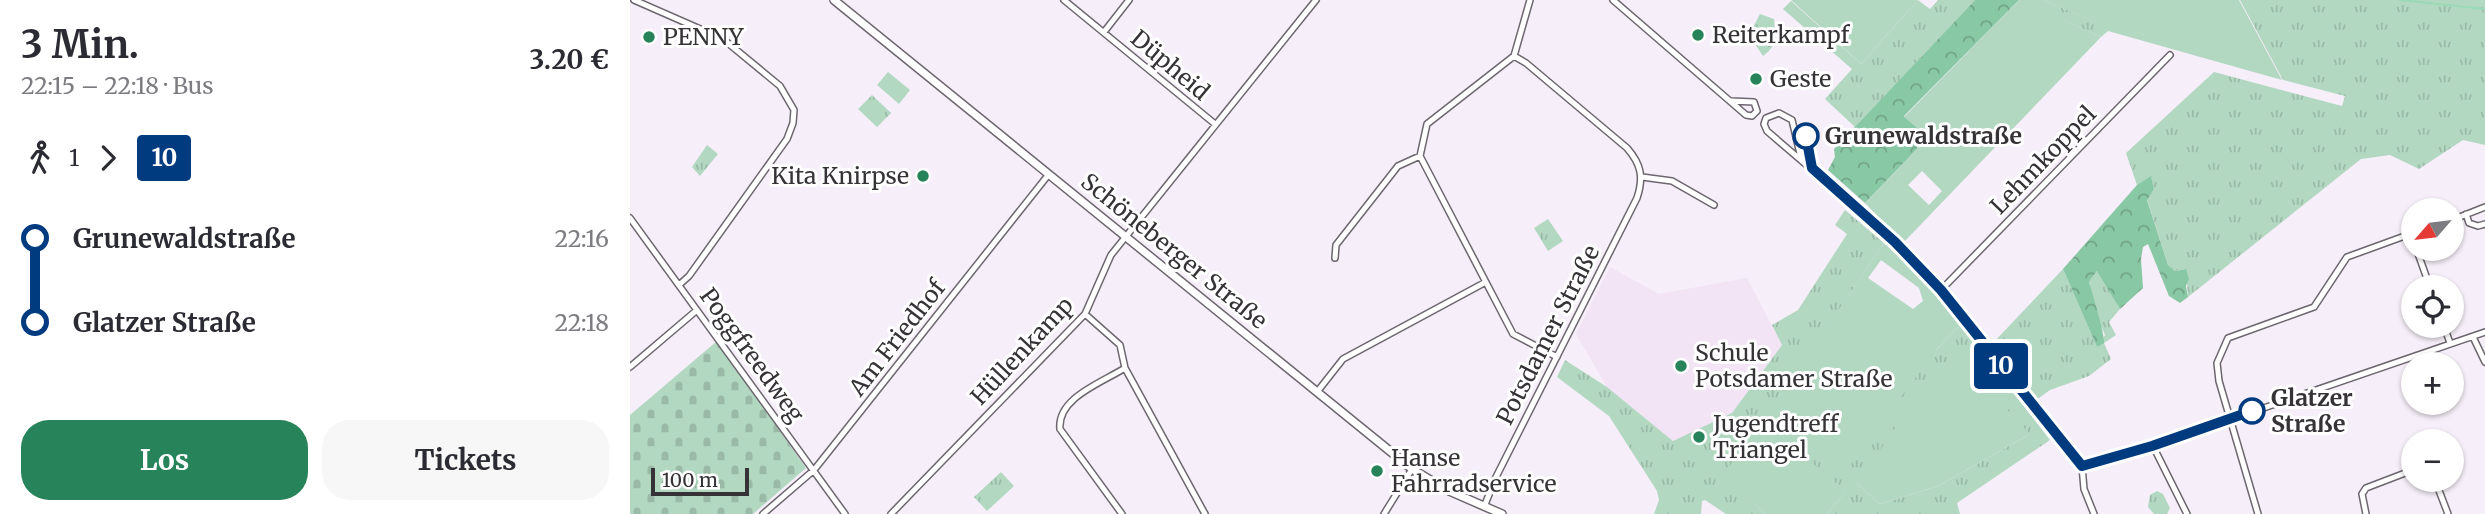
<!DOCTYPE html>
<html lang="de">
<head>
<meta charset="utf-8">
<style>
	body { margin:0; font-family:Merriweather,serif; background:#f7f7f7; color:#2b2b33; height:100vh; display:flex; flex-direction:column; font-size:26px; white-space:nowrap }
	* { box-sizing:border-box; margin:0 }
	p { font-size:23px; color:#7c7c81 }
	.icon { flex:none; width:38px; height:38px; fill:none; stroke:currentColor; stroke-width:2; stroke-linecap:round; stroke-linejoin:round }
	.map { position:relative; flex:1; overflow:hidden }
	.drawer { display:flex; flex-direction:column; background:#fff; width:630px }
	.drawer>* { flex:none }
	.badge { padding:0 14px; border-radius:5px; font-size:24px; line-height:46px }
	.needle { width:46px; rotate:242deg }
	.controls { position:absolute; left:1771px; top:198px; display:grid; gap:14px }
	.controls a { display:grid; place-items:center; width:63px; height:63px; border-radius:50%; background:#fff; box-shadow:0 2px 5px #0004; font-size:35px }
	.scale { position:absolute; left:21px; bottom:18px; width:98px; box-sizing:border-box; padding-left:7px; border:4px solid #363337; border-top:0; font-size:19px; line-height:24px; white-space:nowrap; color:#363337; -webkit-text-stroke:5px #fff; paint-order:stroke }
	.map>.badge { position:absolute; translate:-50% -50%; box-shadow:0 0 0 4px #fff }
	.legs { display:flex; align-items:center; gap:10px; height:77px; padding:0 21px; font-size:23px }
	.legs p { margin-inline-start:auto }
	.headline { display:flex; align-items:center; justify-content:space-between; height:119px; padding:0 21px }
	h1 { font-size:38px; font-weight:700; line-height:52px }
	.cta { display:flex; gap:14px; margin-top:auto; padding:14px 21px }
	.cta a { flex:1; height:80px; border-radius:28px; background:#27835a; color:#fff; font-size:28px; font-weight:700; line-height:80px; text-align:center }
	.cta a+a { background:#f7f7f7; color:#2b2b33 }
	ul { padding:0 21px; list-style:none }
	li { display:flex; align-items:center; gap:24px; height:84px; font-size:26px }
	li i { display:grid; place-items:center; width:10px; height:100%; margin:0 9px; background:currentColor }
	li i::after { content:''; width:18px; height:18px; margin:-9px; border:5px solid; border-radius:50%; background:#fff }
	li p { margin-inline-start:auto }
	li:first-child i { background:linear-gradient(#0000 50%,currentColor 0) }
	li:last-child i { background:linear-gradient(currentColor 50%,#0000 0) }
	main { display:flex; flex:1; min-height:0 }
	.map>svg:first-child { display:block }
</style>
</head>
<body>
<main>
<section class="drawer">
<div class="headline"><div><h1>3 Min.</h1><p>22:15 – 22:18 · Bus</p></div><b>3.20 €</b></div>
<div class="legs"><svg class="icon" aria-label="walk" viewBox="0 0 24 24"><circle cx="13" cy="4" r="2"/><path d="M13 8l-2 6 4 7M11 14l-3 7M7 12l3-4h3l4 4"/></svg>1<svg class="icon" aria-label="forward" viewBox="0 0 24 24"><path d="M9 5l7 7-7 7"/></svg><b class="badge" style="background:#003b80;color:#fff">10</b></div>
<ul>
<li><i style="color:#003b80"></i><b>Grunewaldstraße</b><p>22:16</p></li>
<li><i style="color:#003b80"></i><b>Glatzer Straße</b><p>22:18</p></li>
</ul>
<div class="cta"><a>Los</a><a>Tickets</a></div>
</section>
<div class="map">
<svg width="1855" height="514" viewBox="0 0 1855 514">
	<defs>
		<pattern id="grass-tufts" width="24" height="20" patternUnits="userSpaceOnUse" patternTransform="scale(1.75)"><rect width="24" height="20" fill="#b2d8c2"/><path d="M3 7l-1-3M5 7V3M7 7l1-3M15 17l-1-3M17 17v-4M19 17l1-3" fill="none" stroke="#9abaa7"/></pattern>
		<pattern id="forest-crowns" width="20" height="18" patternUnits="userSpaceOnUse" patternTransform="scale(1.75)"><rect width="20" height="18" fill="#89c8a5"/><path d="M2 6a3 3 0 1 1 6 0M12 15a3 3 0 1 1 6 0" fill="none" stroke="#71a387"/></pattern>
		<pattern id="cemetery-stones" width="16" height="16" patternUnits="userSpaceOnUse" patternTransform="scale(1.75)"><rect width="16" height="16" fill="#b2d8c2"/><path d="M2 7V4a2 2 0 0 1 4 0v3zM10 15v-3a2 2 0 0 1 4 0v3z" fill="#9abaa7"/></pattern>
	</defs>
	<rect width="100%" height="100%" fill="#f6eef8"/>
	<path fill="#f2e4f5" d="M 980,267 L 1029,294 L 1117,278 L 1152,345 L 1102,413 L 1043,441 L 977,387 L 946,334 Z"/>
	<path fill="url(#grass-tufts)" fill-rule="evenodd" d="M 1288,0 L 1300,9 L 1308,0 L 1345,0 L 1225,127 L 1195,99 L 1222,69 L 1153,9 L 1161,1 L 1231,64 Z
		M 1388,0 L 1413,0 L 1476,26 L 1478,31 L 1471,37 Z
		M 1610,0 L 1855,0 L 1855,145 L 1833,140 L 1789,169 L 1760,155 L 1731,159 L 1558,297 L 1556,269 L 1545,271 L 1538,265 L 1517,199 L 1524,189 L 1521,177 L 1507,185 L 1496,153 L 1584,72 L 1712,106 L 1715,96 L 1653,80 Z
		M 1130,14 L 1144,19 C 1146,36 1148,45 1133,56 L 1119,35 Z
		M 242,95 L 261,113 L 247,127 L 228,109 Z
		M 77,145 L 88,154 L 70,176 L 62,167 Z
		M 1215,210 L 1254,243 L 1136,418 L 1306,350 L 1331,324 L 1420,440 L 1327,503 L 1330,514 L 1197,514 L 1215,492 L 1095,473 L 1135,514 L 1096,514 L 1075,500 L 1072,501 L 1071,514 L 1024,514 L 1029,500 L 1027,491 L 979,416 L 927,377 L 935,360 L 977,387 L 1043,441 L 1102,413 L 1152,345 L 1142,325 L 1168,310 L 1217,234 L 1205,225 ZM 1400,434 L 1308,486 L 1250,504 L 1227,484 Z
		M 918,219 L 933,241 L 918,251 L 904,228 Z
		M 1433,269 L 1467,347 L 1475,335 L 1465,313 L 1459,282 L 1468,270 L 1490,309 L 1479,322 L 1486,335 L 1474,343 L 1481,359 L 1459,376 L 1420,390 L 1406,400 L 1362,344 Z
		M 371,472 L 384,486 L 357,511 L 344,497 Z
		M 1527,491 L 1533,494 L 1540,508 L 1537,514 L 1524,514 L 1518,507 L 1520,495 Z"/>
	<path fill="url(#forest-crowns)" d="M 1345,0 L 1389,0 L 1274,116 L 1291,131 L 1287,149 L 1235,203 L 1198,170 L 1205,157 L 1204,149 Z
		M 1521,176 L 1524,189 L 1517,200 L 1538,265 L 1545,271 L 1556,269 L 1559,279 L 1556,286 L 1558,297 L 1550,303 L 1539,296 L 1518,244 L 1513,247 L 1511,259 L 1513,288 L 1490,309 L 1467,271 L 1459,282 C 1462,292 1475,335 1474,343 L 1467,347 L 1433,269 L 1507,185 Z"/>
	<path fill="url(#cemetery-stones)" d="M 87,341 L 176,468 L 123,514 L 0,514 L 0,415 Z"/>
	<path fill="#b2d8c2" fill-rule="evenodd" d="M 1161,0 L 1288,0 L 1231,64 Z
		M 1389,0 L 1471,37 L 1273,243 L 1235,203 L 1287,149 L 1291,131 L 1274,117 ZM 1292,171 L 1312,191 L 1299,205 L 1278,185 Z
		M 1413,0 L 1609,0 L 1652,80 L 1478,31 L 1475,26 Z
		M 258,72 L 280,90 L 269,104 L 247,85 Z
		M 1254,243 L 1305,292 L 1331,324 L 1306,350 L 1211,478 L 1135,418 ZM 1251,260 L 1289,288 L 1293,301 L 1283,309 L 1238,278 Z
		M 1330,360 L 1400,434 L 1308,486 L 1250,504 L 1227,484 L 1293,387 Z
		M 1134,423 L 1216,491 L 1197,514 L 1135,514 L 1094,473 Z"/>
	<g fill="none" stroke-linecap="round" stroke-linejoin="round">
		<path stroke="#9adab6" stroke-width="2" d="M 1770,0 L 1855,9"/>
		<defs>
			<path id="street" d="M 4,0 L 93,39 L 150,86 L 164,110 L 163,123 L 157,139 L 59,276 L 49,285
				M 434,0 L 585,124
				M 983,0 L 1116,115 L 1122,116 L 1127,111 L 1124,102 L 1101,101
				M 474,32 L 499,0
				M 884,56 L 797,124 L 790,156 L 883,334 L 927,357
				M 1171,158 L 1162,120 L 1149,113 L 1136,118 L 1134,124 L 1137,131 L 1249,227 L 1302,281 L 1452,466 L 1454,489 L 1464,514
				M 1012,177 L 1042,181 L 1084,205
				M 1836,214 L 1839,223 L 1848,226 L 1855,224
				M 0,218 L 215,514
				M 1822,220 L 1855,207
				M 1786,248 L 1800,287
				M 705,258 L 706,245 L 768,166 L 790,156
				M 1311,290 L 1540,55
				M 455,314 L 490,345 L 495,368 L 575,514
				M 1814,326 L 1820,343
				M 1843,337 L 1855,362
				M 0,367 L 67,310
				M 687,392 L 713,359 L 854,283
				M 1523,446 L 1557,514
				M 1452,466 L 1523,446 L 1855,332
				M 1805,480 L 1818,514
				M 854,507 L 866,477 L 1007,198 C 1014,177 1011,164 997,148 L 896,63 L 884,56 L 900,0
				M 133,514 L 184,470 L 419,174
				M 261,514 L 455,314 L 481,255 L 686,0
				M 492,514 L 430,429 C 427,398 471,383 495,368
				M 754,514 L 782,469
				M 1628,514 L 1589,381 L 1587,363 L 1598,338 L 1684,307 L 1717,257 L 1783,233
				M 1736,514 L 1732,494 L 1736,488 L 1783,470"/>
			<path id="secondary" d="M 204,0 L 782,469 L 817,490 L 872,514"/>
		</defs>
		<use href="#street" stroke="#6d666f" stroke-width="8"/>
		<use href="#secondary" stroke="#6d666f" stroke-width="10"/>
		<use href="#street" stroke="#fff" stroke-width="5"/>
		<use href="#secondary" stroke="#fff" stroke-width="7"/>
	</g>
	<g fill="none" stroke-linecap="round" stroke-linejoin="round">
		<defs>
			<path id="line-1" d="M 1176,136 L 1182,168 L 1265,242 L 1311,290 L 1452,466 L 1522,446 L 1622,411"/>
		</defs>
		<use href="#line-1" stroke="#fff" stroke-width="16"/>
		<use href="#line-1" stroke="#003b80" stroke-width="10"/>
	</g>
	<g fill="#27835a" stroke="#fff" stroke-width="2.5">
		<circle cx="1068" cy="35" r="7"/>
		<circle cx="19" cy="37" r="7"/>
		<circle cx="1126" cy="79" r="7"/>
		<circle cx="293" cy="176" r="7"/>
		<circle cx="1051" cy="366" r="7"/>
		<circle cx="1069" cy="437" r="7"/>
		<circle cx="747" cy="471" r="7"/>
	</g>
	<g fill="#fff" stroke="#003b80" stroke-width="3.5">
		<circle cx="1176" cy="136" r="12"/>
		<circle cx="1622" cy="411" r="12"/>
	</g>
	<g text-anchor="middle" stroke-width="6" stroke-linejoin="round" paint-order="stroke">
		<g font-size="23" fill="#363337" stroke="#fff" text-anchor="start">
			<text x="1082" y="43">Reiterkampf</text>
			<text x="33" y="45">PENNY</text>
			<text x="1140" y="87">Geste</text>
			<text x="279" y="184" text-anchor="end">Kita Knirpse</text>
			<text x="1065" y="361">Schule<tspan x="1065" dy="26">Potsdamer Straße</tspan></text>
			<text x="1083" y="432">Jugendtreff<tspan x="1083" dy="26">Triangel</tspan></text>
			<text x="761" y="466">Hanse<tspan x="761" dy="26">Fahrradservice</tspan></text>
		</g>
		<g font-size="23" fill="#363337" stroke="#fff">
			<text transform="translate(540 65) rotate(40)" y="8">Düpheid</text>
			<text transform="translate(1413 160) rotate(-46)" y="8">Lehmkoppel</text>
			<text transform="translate(544 251) rotate(39)" y="8">Schöneberger Straße</text>
			<text transform="translate(918 335) rotate(-63)" y="8">Potsdamer Straße</text>
			<text transform="translate(267 338) rotate(-52)" y="8">Am Friedhof</text>
			<text transform="translate(392 351) rotate(-47)" y="8">Hüllenkamp</text>
			<text transform="translate(122 355) rotate(54)" y="8">Poggfreedweg</text>
		</g>
		<g font-size="23" font-weight="bold" fill="#363337" stroke="#fff" text-anchor="start">
			<text x="1195" y="144">Grunewaldstraße</text>
			<text x="1641" y="406">Glatzer<tspan x="1641" dy="26">Straße</tspan></text>
		</g>
	</g>
</svg>
<div class="controls">
<a><svg class="needle" viewBox="-14 -14 28 28"><path d="M0-13l5 13h-10z" fill="#e53935"/><path d="M0 13l5-13h-10z" fill="#7c7c81"/></svg></a>
<a><svg class="icon" aria-label="locate" viewBox="0 0 24 24"><circle cx="12" cy="12" r="6"/><path d="M12 2v4M12 18v4M2 12h4M18 12h4"/></svg></a>
<a>+</a>
<a>−</a>
</div>
<div class="scale">100 m</div>
<b class="badge" style="left:1371px;top:366px;background:#003b80;color:#fff">10</b>
</div>
</main>
</body>
</html>
